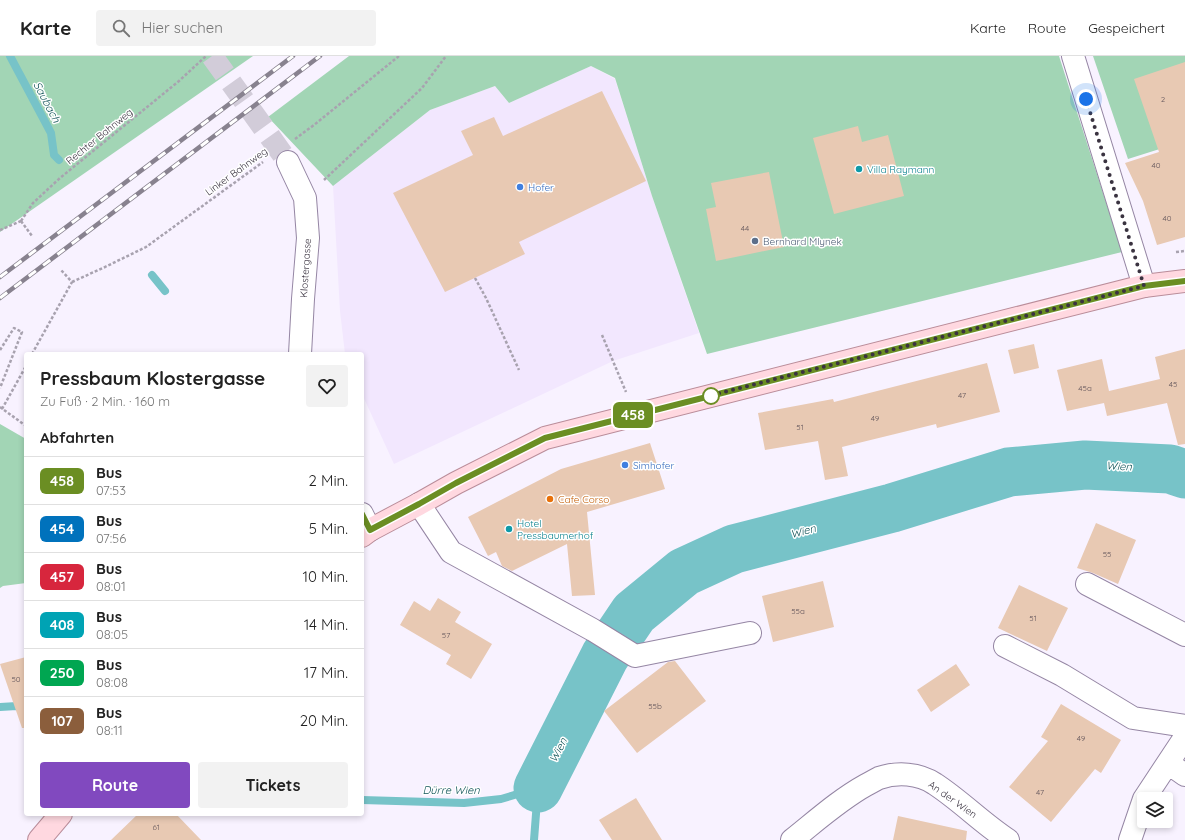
<!DOCTYPE html>
<html lang="de">
<head>
<meta charset="utf-8">
<style>
	body { margin:0; font-family:Quicksand,sans-serif; background:#f2f2f2; color:#222; height:100vh; display:flex; flex-direction:column; font-size:15px; white-space:nowrap }
	* { box-sizing:border-box; margin:0 }
	p { font-size:13px; color:#767676 }
	.icon { flex:none; width:22px; height:22px; fill:none; stroke:currentColor; stroke-width:2; stroke-linecap:round; stroke-linejoin:round }
	.map { position:relative; flex:1; overflow:hidden }
	.drawer { position:absolute; left:24px; top:296px; width:340px; height:464px; display:flex; flex-direction:column; background:#fff; border-radius:4px; box-shadow:0 2px 6px #0003 }
	.drawer>* { flex:none }
	.badge { padding:0 8px; border-radius:6px; font-size:14px; line-height:26px }
	.tools { position:absolute; left:1137px; top:736px; display:grid; gap:8px }
	.tools a { display:grid; place-items:center; width:36px; height:36px; border-radius:4px; background:#fff; box-shadow:0 2px 6px #0003; font-size:20px }
	.you { position:absolute; width:20px; height:20px; margin:-10px; border:3px solid #fff; border-radius:50%; background:#1a73e8; box-shadow:0 0 0 6px #1a73e833 }
	.map>.badge { position:absolute; translate:-50% -50%; box-shadow:0 0 0 2px #fff }
	h2 { padding:0 16px; font-size:15px; line-height:36px }
	.round { display:grid; place-items:center; flex:none; width:42px; height:42px; border-radius:4px; background:#f2f2f2 }
	.headline { display:flex; align-items:center; justify-content:space-between; height:68px; padding:0 16px }
	h1 { font-size:19px; font-weight:700; line-height:30px }
	.button { display:flex; gap:8px; margin-top:auto; padding:8px 16px }
	.button a { flex:1; height:46px; border-radius:4px; background:#8149bf; color:#fff; font-size:16px; font-weight:700; line-height:46px; text-align:center }
	.button a+a { background:#f2f2f2; color:#222 }
	ul { padding:0; list-style:none }
	li { display:flex; align-items:center; gap:12px; height:48px; padding:0 16px; border-top:1px solid #e0e0e0 }
	li div { flex:1 }
	li b { display:block; font-size:15px }
	li em { font-style:normal }
	li .badge { min-width:44px; font-weight:700; text-align:center }
	header { display:flex; align-items:center; gap:24px; box-sizing:border-box; height:56px; padding:0 20px; background:#fff; border-bottom:1px solid #e0e0e0 }
	header strong { font-size:19px }
	nav { display:flex; gap:22px; margin-inline-start:auto; font-size:14px }
	.search { width:280px; height:36px; background:#f2f2f2; display:flex; align-items:center; gap:10px; box-sizing:border-box; padding:0 14px; border-radius:4px; color:#767676; font-size:15px }
	.map>svg:first-child { display:block }
</style>
</head>
<body>
<header>
<strong>Karte</strong>
<div class="search"><svg class="icon" aria-label="search" viewBox="0 0 24 24"><circle cx="10" cy="10" r="6"/><path d="M15 15l6 6"/></svg>Hier suchen</div>
<nav><a>Karte</a><a>Route</a><a>Gespeichert</a></nav>
</header>
<div class="map">
<svg width="1185" height="784" viewBox="0 0 1185 784">
	<rect width="100%" height="100%" fill="#f8f2ff"/>
	<path fill="#f2e7fe" d="M 591,10 L 615,23 L 652,140 L 699,277 L 613,305 L 394,408 L 362,338 L 362,298 L 345,298 L 340,255 L 333,130 L 430,54 L 495,30 L 509,47 Z"/>
	<path fill="#a2d5b5" d="M 0,0 L 253,0 L 0,176 Z
		M 349,0 L 1059,0 L 1122,196 L 707,298 L 652,140 L 615,22 L 591,10 L 509,47 L 495,30 L 430,54 L 333,130 L 268,61 Z
		M 1093,0 L 1185,0 L 1185,85 L 1128,103 Z
		M 0,368 L 26,383 L 26,527 L 3,530 L 0,532 Z"/>
	<g fill="none" stroke-linecap="round" stroke-linejoin="round">
		<path stroke="#77c3c8" stroke-width="8" d="M 10,0 L 51,77 L 54,99 L 59,104
			M 152,219 L 165,235
			M 0,651 L 17,650 L 26,652
			M 362,744 L 464,747 L 501,743 L 538,732 L 534,784"/>
		<path stroke="#77c3c8" stroke-width="49" d="M 538,732 L 605,600 L 634,557 L 684,516 L 734,493 L 892,452 L 1009,416 L 1085,409 L 1170,413 L 1185,418"/>
	</g>
	<path fill="#e8c9b3" d="M 1185,6 L 1185,181 L 1157,189 L 1143,145 L 1125,107 L 1159,96 L 1134,23 Z
		M 602,35 L 646,125 L 519,186 L 525,198 L 445,236 L 393,137 L 473,99 L 461,75 L 494,61 L 503,80 Z
		M 858,70 L 862,86 L 888,79 L 904,140 L 834,158 L 813,82 Z
		M 769,116 L 784,191 L 716,205 L 706,153 L 716,151 L 711,127 Z
		M 1034,288 L 1039,312 L 1014,318 L 1008,294 Z
		M 1185,293 L 1185,388 L 1178,389 L 1167,347 L 1107,360 L 1104,347 L 1067,355 L 1057,314 L 1102,303 L 1109,335 L 1160,323 L 1155,301 Z
		M 987,307 L 1000,356 L 937,372 L 936,368 L 842,391 L 848,420 L 825,424 L 818,385 L 765,394 L 758,357 L 833,343 L 834,346 Z
		M 650,387 L 665,433 L 587,456 L 595,539 L 572,540 L 567,488 L 512,515 L 502,510 L 496,496 L 488,500 L 468,461 L 561,413 Z
		M 1096,467 L 1136,484 L 1118,528 L 1093,517 L 1077,512 Z
		M 823,525 L 834,571 L 773,586 L 762,540 Z
		M 1019,529 L 1068,552 L 1047,595 L 998,572 Z
		M 438,542 L 461,556 L 455,566 L 492,588 L 471,623 L 446,608 L 451,599 L 400,569 L 414,545 L 430,555 Z
		M 26,601 L 26,672 L 22,672 L 0,608 Z
		M 675,605 L 706,645 L 637,697 L 604,655 L 668,606 Z
		M 956,608 L 970,629 L 931,656 L 917,634 Z
		M 1061,648 L 1121,684 L 1101,717 L 1095,713 L 1051,766 L 1009,731 L 1048,685 L 1041,681 Z
		M 636,742 L 662,784 L 612,784 L 599,764 Z
		M 138,758 L 176,758 L 201,784 L 111,784 Z
		M 898,760 L 967,775 L 966,784 L 893,784 Z"/>
	<g fill="none" stroke-linecap="round" stroke-linejoin="round">
		<path stroke="#d2ccd9" stroke-width="22" stroke-dasharray="22 11" stroke-linecap="butt" d="M 212,0 L 288,106"/>
		<defs>
			<path id="minor" d="M 1073,0 L 1144,230
				M 288,106 L 305,142 L 308,182 L 303,243 L 300,298
				M 419,448 L 451,496 L 593,574 L 635,600 L 750,577
				M 362,458 L 370,474
				M 1087,528 L 1185,579
				M 1005,590 L 1062,619 L 1133,662 L 1185,670
				M 1168,707 L 1185,719
				M 1144,743 L 1185,681
				M 792,784 C 816,765 839,744 866,729 C 870,727 875,724 879,722 C 897,716 919,717 935,728 C 961,745 982,767 1008,784
				M 1130,784 L 1144,743"/>
			<path id="major" d="M 362,480 L 370,474 L 419,448 L 456,427 L 545,382 L 1144,230 L 1185,225
				M 39,784 L 61,758"/>
		</defs>
		<use href="#minor" stroke="#9586a4" stroke-width="24"/>
		<use href="#major" stroke="#ba8d9a" stroke-width="24"/>
		<path stroke="#a8a2af" stroke-width="2.5" stroke-dasharray="3 2" stroke-linecap="butt" d="M 295,83 L 314,69 L 399,0
			M 324,124 L 422,32 L 446,0
			M 21,165 L 33,147 L 60,122 L 179,25 L 206,0
			M 21,165 L 32,180
			M 0,174 L 21,165
			M 1176,196 L 1185,195
			M 475,222 L 486,242 L 519,314
			M 72,226 L 105,211 L 146,191 L 263,106
			M 602,279 L 626,336
			M 0,294 L 14,272 L 22,276 L 0,332
			M 32,298 L 72,226 L 61,214
			M 0,351 L 26,370
			M 2,353 L 26,310"/>
		<use href="#minor" stroke="#fff" stroke-width="22"/>
		<use href="#major" stroke="#ffd8e0" stroke-width="22"/>
		<defs>
			<path id="rail" d="M 0,221 L 293,0
				M 0,242 L 320,0"/>
		</defs>
		<use href="#rail" stroke="#88828f" stroke-width="4.5"/>
		<use href="#rail" stroke="#fff" stroke-width="3" stroke-dasharray="9" stroke-linecap="butt"/>
	</g>
	<g fill="none" stroke-linecap="round" stroke-linejoin="round">
		<defs>
			<path id="line" d="M 362,458 L 370,474 L 419,448 L 456,427 L 545,382 L 1144,230 L 1185,225"/>
		</defs>
		<use href="#line" stroke="#fff" stroke-width="9"/>
		<use href="#line" stroke="#6b8e23" stroke-width="6"/>
		<path stroke="#3a3340" stroke-width="4" stroke-dasharray="0 7.2" d="M 711,340 L 708,340 L 1144,230 L 1086,43"/>
	</g>
	<g fill="#0f9aa8" stroke="#fff" stroke-width="1.5">
		<circle cx="859" cy="113" r="4"/>
		<circle cx="509" cy="473" r="4"/>
	</g>
	<g fill="#3f7fe0" stroke="#fff" stroke-width="1.5">
		<circle cx="520" cy="131" r="4"/>
		<circle cx="625" cy="409" r="4"/>
	</g>
	<circle fill="#5c6f8a" stroke="#fff" stroke-width="1.5" cx="755" cy="185" r="4"/>
	<circle fill="#fff" stroke="#6b8e23" stroke-width="2" cx="711" cy="340" r="8"/>
	<circle fill="#e8710a" stroke="#fff" stroke-width="1.5" cx="550" cy="443" r="4"/>
	<g text-anchor="middle" stroke-width="3" stroke-linejoin="round" paint-order="stroke">
		<g font-size="8" fill="#66585d">
			<text x="1163" y="46">2</text>
			<text x="1156" y="112">40</text>
			<text x="1167" y="165">40</text>
			<text x="745" y="175">44</text>
			<text x="1173" y="331">45</text>
			<text x="1085" y="335">45a</text>
			<text x="962" y="342">47</text>
			<text x="875" y="365">49</text>
			<text x="800" y="374">51</text>
			<text x="1107" y="501">55</text>
			<text x="798" y="558">55a</text>
			<text x="1033" y="565">51</text>
			<text x="446" y="582">57</text>
			<text x="16" y="626">50</text>
			<text x="655" y="653">55b</text>
			<text x="1081" y="685">49</text>
			<text x="1040" y="739">47</text>
			<text x="156" y="774">61</text>
		</g>
		<g font-size="10" fill="#3a3340" stroke="#fff">
			<text transform="translate(99 80) rotate(-39)" y="4">Rechter Bahnweg</text>
			<text transform="translate(236 115) rotate(-36)" y="4">Linker Bahnweg</text>
			<text transform="translate(305 212) rotate(-86)" y="4">Klostergasse</text>
			<text transform="translate(953 743) rotate(35)" y="4">An der Wien</text>
		</g>
		<g font-size="10" fill="#0d838f" stroke="#fff" text-anchor="start">
			<text x="867" y="117">Villa Raymann</text>
			<text x="517" y="471">Hotel<tspan x="517" dy="12">Pressbaumerhof</tspan></text>
		</g>
		<g font-size="10" fill="#366cbe" stroke="#fff" text-anchor="start">
			<text x="528" y="135">Hofer</text>
			<text x="633" y="413">Simhofer</text>
		</g>
		<g font-size="10" fill="#4e5e75" stroke="#fff" text-anchor="start">
			<text x="763" y="189">Bernhard Mlynek</text>
		</g>
		<g font-size="10" fill="#c56008" stroke="#fff" text-anchor="start">
			<text x="558" y="447">Cafe Corso</text>
		</g>
		<g font-size="11" font-style="italic" fill="#0e5256" stroke="#fff">
			<text transform="translate(47 46) rotate(62)" y="4">Saubach</text>
			<text transform="translate(1119 410) rotate(3)" y="4">Wien</text>
			<text transform="translate(803 475) rotate(-15)" y="4">Wien</text>
			<text transform="translate(558 694) rotate(-63)" y="4">Wien</text>
			<text x="451" y="738">Dürre Wien</text>
		</g>
	</g>
</svg>
<div class="tools">
<a><svg class="icon" aria-label="layers" viewBox="0 0 24 24"><path d="M12 4l9 5-9 5-9-5zM3 14l9 5 9-5"/></svg></a>
</div>
<div class="you" style="left:1086px;top:43px"></div>
<b class="badge" style="left:633px;top:359px;background:#6b8e23;color:#fff">458</b>
<section class="drawer">
<div class="headline"><div><h1>Pressbaum Klostergasse</h1><p>Zu Fuß · 2 Min. · 160 m</p></div><a class="round"><svg class="icon" aria-label="heart" viewBox="0 0 24 24"><path d="M12 20l-8-8c-3-5 5-10 8-4 3-6 11-1 8 4z"/></svg></a></div>
<h2>Abfahrten</h2>
<ul>
<li><span class="badge" style="background:#6b8e23;color:#fff">458</span><div><b>Bus</b><p>07:53</p></div><em>2 Min.</em></li>
<li><span class="badge" style="background:#0072bc;color:#fff">454</span><div><b>Bus</b><p>07:56</p></div><em>5 Min.</em></li>
<li><span class="badge" style="background:#d7263d;color:#fff">457</span><div><b>Bus</b><p>08:01</p></div><em>10 Min.</em></li>
<li><span class="badge" style="background:#00a3b4;color:#fff">408</span><div><b>Bus</b><p>08:05</p></div><em>14 Min.</em></li>
<li><span class="badge" style="background:#00a651;color:#fff">250</span><div><b>Bus</b><p>08:08</p></div><em>17 Min.</em></li>
<li><span class="badge" style="background:#8b5e3c;color:#fff">107</span><div><b>Bus</b><p>08:11</p></div><em>20 Min.</em></li>
</ul>
<div class="button"><a>Route</a><a>Tickets</a></div>
</section>
</div>
</body>
</html>
